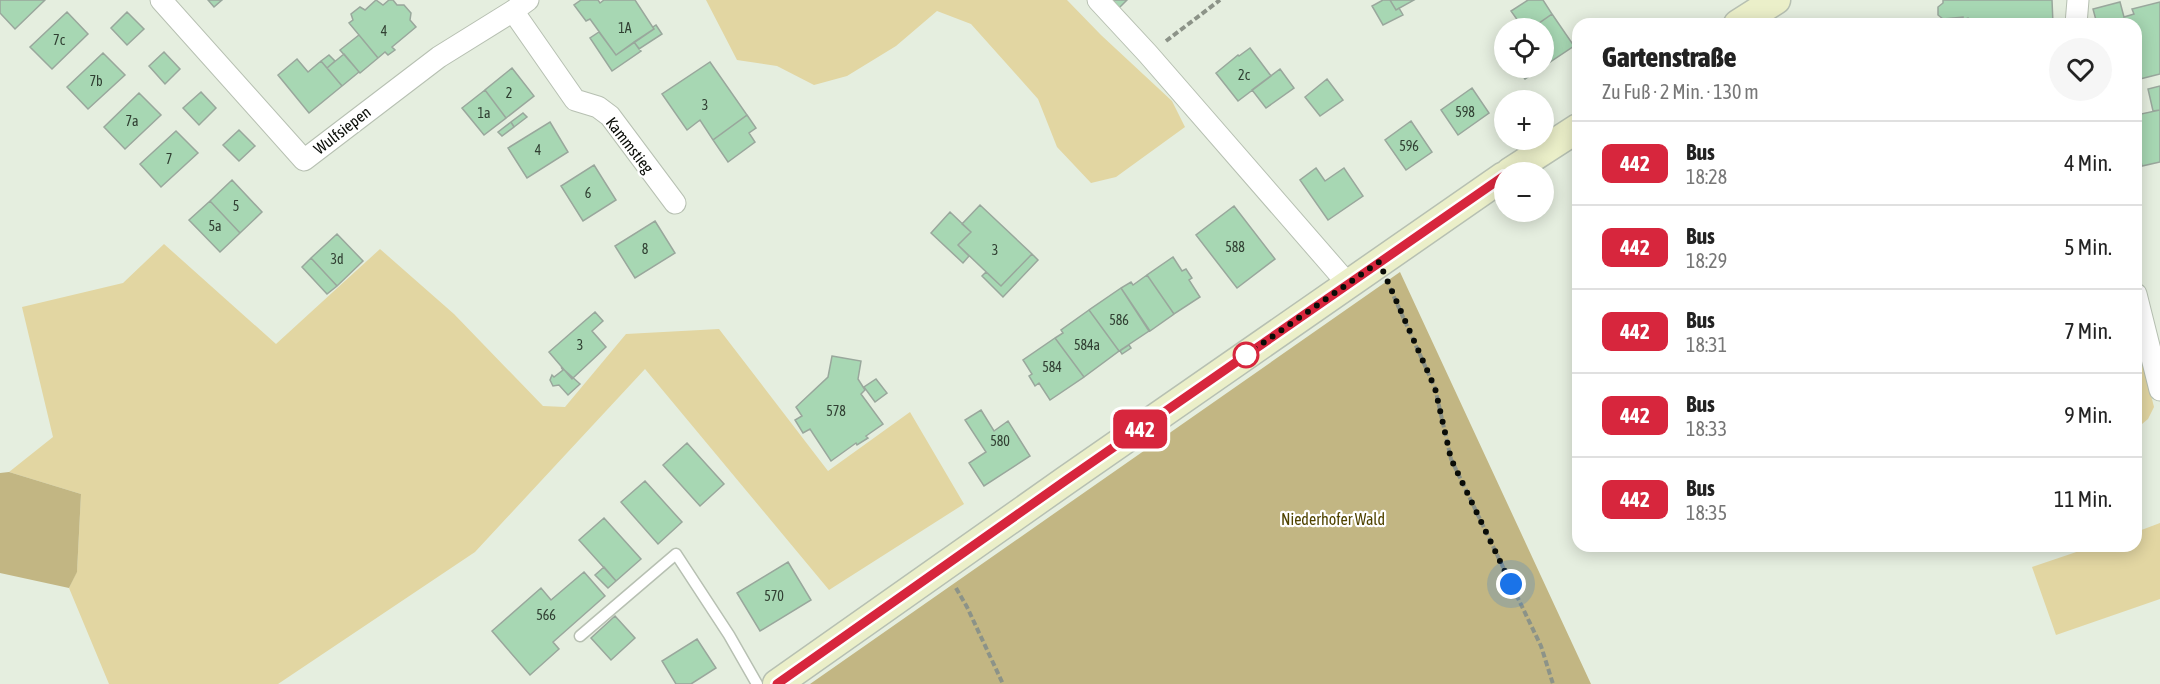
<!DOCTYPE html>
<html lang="de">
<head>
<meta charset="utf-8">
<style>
	body { margin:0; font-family:"Asap Condensed",sans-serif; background:#f6f6f6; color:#222; height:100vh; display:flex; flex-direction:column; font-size:22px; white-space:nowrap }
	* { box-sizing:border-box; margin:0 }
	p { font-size:20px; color:#767676 }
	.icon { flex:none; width:33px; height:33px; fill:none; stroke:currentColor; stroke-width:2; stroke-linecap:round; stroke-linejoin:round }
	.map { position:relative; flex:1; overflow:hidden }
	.details { position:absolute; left:1572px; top:18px; width:570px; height:534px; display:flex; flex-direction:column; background:#fff; border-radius:18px; box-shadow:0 3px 15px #0003 }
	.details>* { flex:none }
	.badge { padding:0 12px; border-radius:9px; font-size:21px; line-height:39px }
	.controls { position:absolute; left:1494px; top:18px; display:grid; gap:12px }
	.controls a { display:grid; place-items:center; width:60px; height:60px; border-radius:50%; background:#fff; box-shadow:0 3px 15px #0003; font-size:30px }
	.you { position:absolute; width:30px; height:30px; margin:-15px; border:4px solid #fff; border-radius:50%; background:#1a73e8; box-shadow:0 0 0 9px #1a73e833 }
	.map>.badge { position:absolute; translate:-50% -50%; box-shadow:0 0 0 3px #fff }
	.round { display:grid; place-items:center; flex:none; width:63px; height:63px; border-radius:32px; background:#f6f6f6 }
	.summary { display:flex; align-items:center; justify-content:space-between; height:102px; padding:0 30px }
	h1 { font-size:28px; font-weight:800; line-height:45px }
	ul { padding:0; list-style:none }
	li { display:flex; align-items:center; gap:18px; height:84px; padding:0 30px; border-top:2px solid #e0e0e0 }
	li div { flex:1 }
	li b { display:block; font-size:22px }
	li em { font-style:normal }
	li .badge { min-width:66px; font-weight:700; text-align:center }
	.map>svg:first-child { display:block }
</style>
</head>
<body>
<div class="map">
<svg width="2160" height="684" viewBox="0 0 2160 684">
	<rect width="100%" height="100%" fill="#e5eedf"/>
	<path fill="#e2d6a2" d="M 706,0 L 1067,0 L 1101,35 L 1172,101 L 1185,127 L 1116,177 L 1091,183 L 1057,147 L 1038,99 L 971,24 L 937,11 L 896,46 L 847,76 L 814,85 L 777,66 L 737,60 Z
		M 164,244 L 276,344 L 380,249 L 454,314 L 543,406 L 565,407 L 626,334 L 719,329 L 828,471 L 910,412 L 964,504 L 829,590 L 645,369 L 475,552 L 278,684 L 109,684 L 69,588 L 77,571 L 81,494 L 9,472 L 53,437 L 22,307 L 123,283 Z
		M 2136,335 L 2154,407 L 2148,419 L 2136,429 Z
		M 2160,523 L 2160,599 L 2056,635 L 2032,567 L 2094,546 L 2136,546 L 2136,532 Z"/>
	<path fill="#c2b683" d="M 1400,272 L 1591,684 L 810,684 Z
		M 9,472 L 81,494 L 77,572 L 69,588 L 0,573 L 0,473 Z"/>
	<path fill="#a7d7b3" stroke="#99a79c" stroke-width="1.5" d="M 0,0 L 45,0 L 15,29 L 0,13 Z
		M 208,0 L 222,0 L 214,7 Z
		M 376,0 L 383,5 L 389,0 L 393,0 L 397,5 L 404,5 L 411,13 L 410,20 L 416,27 L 392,47 L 395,50 L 388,55 L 385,52 L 378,58 L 349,23 L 353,20 L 351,14 L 360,7 L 365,10 Z
		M 581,0 L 598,0 L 600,3 L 604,0 L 635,0 L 654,29 L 616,55 L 590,19 L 586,21 L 574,5 Z
		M 1110,0 L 1127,0 L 1118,9 Z
		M 1383,0 L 1390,0 L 1396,10 L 1399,8 L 1403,15 L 1383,25 L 1372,6 Z
		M 1390,0 L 1414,0 L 1396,10 Z
		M 1528,0 L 1543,0 L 1552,14 L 1532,28 L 1523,28 L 1511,11 Z
		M 1943,0 L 2052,0 L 2053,24 L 1969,24 L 1968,18 L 1963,20 L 1963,17 L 1943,19 L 1938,15 L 1938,7 L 1943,3 Z
		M 2120,2 L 2124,17 L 2134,14 L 2132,9 L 2160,2 L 2160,74 L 2136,80 L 2136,24 L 2097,24 L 2093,9 Z
		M 67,12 L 88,34 L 52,69 L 30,47 Z
		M 127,12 L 144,29 L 127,45 L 111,28 Z
		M 1552,14 L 1574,46 L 1544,66 L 1544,28 L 1532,28 Z
		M 656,25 L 662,34 L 639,49 L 634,42 L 654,29 L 653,27 Z
		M 599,32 L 616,55 L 634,42 L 641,51 L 612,71 L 590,38 Z
		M 359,35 L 378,58 L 360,73 L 340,50 Z
		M 1250,48 L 1271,76 L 1238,101 L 1216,73 L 1238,55 L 1239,56 Z
		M 164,52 L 180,69 L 165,84 L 149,66 Z
		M 103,53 L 125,75 L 88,109 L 67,87 Z
		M 344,54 L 359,72 L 342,86 L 327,68 Z
		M 329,55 L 335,61 L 327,68 L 321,61 Z
		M 297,59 L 308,72 L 321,61 L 342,86 L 309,113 L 278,75 Z
		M 710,62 L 747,115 L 713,140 L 700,120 L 687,130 L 662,94 Z
		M 512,68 L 534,96 L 506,118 L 485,90 Z
		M 1517,68 L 1542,68 L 1525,79 Z
		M 1280,69 L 1294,88 L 1266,108 L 1252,90 Z
		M 1327,79 L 1343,100 L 1320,116 L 1305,97 Z
		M 2160,86 L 2160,110 L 2153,111 L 2148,89 Z
		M 1472,88 L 1489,113 L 1458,135 L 1441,110 Z
		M 485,90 L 506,118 L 484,135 L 462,108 Z
		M 201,92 L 216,108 L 199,125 L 183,108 Z
		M 139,93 L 161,115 L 125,149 L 104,127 Z
		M 2160,110 L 2160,162 L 2142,166 L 2136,139 L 2136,115 Z
		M 523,113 L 527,117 L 514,127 L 511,122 Z
		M 747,115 L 756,128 L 749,133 L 755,142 L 728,162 L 713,140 Z
		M 1411,121 L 1432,152 L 1406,170 L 1385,140 Z
		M 511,122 L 514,127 L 502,136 L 498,132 Z
		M 550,122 L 568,152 L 527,178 L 508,148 Z
		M 239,130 L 255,146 L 239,161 L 223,145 Z
		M 176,131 L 198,153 L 161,187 L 140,164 Z
		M 594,165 L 616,200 L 583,221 L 561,186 Z
		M 1316,168 L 1325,181 L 1344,168 L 1363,196 L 1328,220 L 1300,180 Z
		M 232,180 L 262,212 L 240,233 L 210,201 Z
		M 210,201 L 240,233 L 220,252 L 189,220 Z
		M 980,205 L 1032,254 L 1001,286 L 958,245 L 971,232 L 962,224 Z
		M 1234,206 L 1275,259 L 1237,288 L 1196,235 Z
		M 950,212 L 971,232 L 958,245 L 969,256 L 963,263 L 931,233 Z
		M 655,221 L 675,253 L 635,278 L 615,246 Z
		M 337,234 L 363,261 L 337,286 L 311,258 Z
		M 1032,254 L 1038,260 L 1003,297 L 982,276 L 986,272 L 1001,286 Z
		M 1173,257 L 1182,271 L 1186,269 L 1192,278 L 1189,280 L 1200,297 L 1174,314 L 1147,275 Z
		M 311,258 L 337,286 L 327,294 L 302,267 Z
		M 1147,275 L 1174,314 L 1150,331 L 1121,288 L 1131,282 L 1133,285 Z
		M 1121,288 L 1149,331 L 1119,351 L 1089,310 Z
		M 1089,310 L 1119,351 L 1084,377 L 1055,338 L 1063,333 L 1061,330 Z
		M 595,312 L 603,321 L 592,331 L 606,347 L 572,379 L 549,352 Z
		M 1055,338 L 1084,377 L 1050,400 L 1039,383 L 1035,386 L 1029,376 L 1032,374 L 1023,360 Z
		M 1129,345 L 1131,348 L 1122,354 L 1120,351 Z
		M 832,356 L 861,361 L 858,379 L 865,390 L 861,394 L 883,424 L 866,436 L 868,438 L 857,445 L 856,443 L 831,461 L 810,429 L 803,433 L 795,420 L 802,416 L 796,407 L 828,377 Z
		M 561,367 L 580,384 L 568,395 L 559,385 L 553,386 L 550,380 L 552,375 L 554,377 L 563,370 Z
		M 876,379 L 887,393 L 875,402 L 864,387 Z
		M 981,410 L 994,431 L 1008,421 L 1030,456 L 984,486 L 969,463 L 986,452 L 965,420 Z
		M 687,443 L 724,484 L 700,506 L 663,465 Z
		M 645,481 L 682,522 L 658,544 L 621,502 Z
		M 604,518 L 641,559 L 616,581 L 579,540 Z
		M 788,562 L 811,600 L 760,631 L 737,593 Z
		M 604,567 L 616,581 L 608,588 L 595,575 Z
		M 584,572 L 605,596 L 553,642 L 559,649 L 530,675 L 492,631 L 541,588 L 551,600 Z
		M 615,616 L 635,638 L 611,660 L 591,638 Z
		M 697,639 L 716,668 L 691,684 L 676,684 L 662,661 Z"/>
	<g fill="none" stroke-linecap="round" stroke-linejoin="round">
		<defs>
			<path id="service" d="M 580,636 L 676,554 L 729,635 L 757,684"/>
			<path id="minor" d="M 161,0 L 304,160 L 439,57 L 513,11 L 528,0
				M 1098,0 L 1148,54 L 1348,284
				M 513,11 L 575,100 L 598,107 L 610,116 L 675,203
				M 2076,24 L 2078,0
				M 2136,294 L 2160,390"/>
			<path id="secondary" d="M 1738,24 L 1776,0
				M 1510,172 L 1578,128
				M 777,684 L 1065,481 L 1504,176"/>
		</defs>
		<use href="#service" stroke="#b7c0b2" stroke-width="13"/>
		<use href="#minor" stroke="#b7c0b2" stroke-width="23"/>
		<use href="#secondary" stroke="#b7c0b2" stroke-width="31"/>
		<path stroke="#8c9388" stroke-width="4" stroke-dasharray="6 3" stroke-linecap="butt" d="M 1166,41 L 1220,0
			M 1390,288 L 1435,388 L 1451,459 L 1541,646 L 1553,684
			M 956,588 L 967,607 L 1003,684"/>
		<use href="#service" stroke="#fff" stroke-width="10"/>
		<use href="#minor" stroke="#fff" stroke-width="21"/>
		<use href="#secondary" stroke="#ebefc9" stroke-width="28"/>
	</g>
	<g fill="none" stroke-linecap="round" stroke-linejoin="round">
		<defs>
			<path id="line" d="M 777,684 L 1065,481 L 1504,176"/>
		</defs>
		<use href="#line" stroke="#fff" stroke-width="14"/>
		<use href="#line" stroke="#d7263d" stroke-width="9"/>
		<path stroke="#0a0d08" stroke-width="6" stroke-dasharray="0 10.8" d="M 1246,355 L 1379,262 L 1435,388 L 1451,459 L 1511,584"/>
	</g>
	<circle fill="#fff" stroke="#d7263d" stroke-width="3" cx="1246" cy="355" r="12"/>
	<g text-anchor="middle" stroke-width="4.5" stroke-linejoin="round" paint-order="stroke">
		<g font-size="14" fill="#314033">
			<text x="625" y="33">1A</text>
			<text x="384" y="36">4</text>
			<text x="59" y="45">7c</text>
			<text x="1244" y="80">2c</text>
			<text x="96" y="86">7b</text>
			<text x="509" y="98">2</text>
			<text x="705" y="110">3</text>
			<text x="1465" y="117">598</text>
			<text x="484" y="118">1a</text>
			<text x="132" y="126">7a</text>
			<text x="1409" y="151">596</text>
			<text x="538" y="155">4</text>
			<text x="169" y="164">7</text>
			<text x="588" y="198">6</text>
			<text x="236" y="211">5</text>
			<text x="215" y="231">5a</text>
			<text x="1235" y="252">588</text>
			<text x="645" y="254">8</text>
			<text x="995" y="255">3</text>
			<text x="337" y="264">3d</text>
			<text x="1119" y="325">586</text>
			<text x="580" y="350">3</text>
			<text x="1087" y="350">584a</text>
			<text x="1052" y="372">584</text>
			<text x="836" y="416">578</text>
			<text x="1000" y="446">580</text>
			<text x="774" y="601">570</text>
			<text x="546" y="620">566</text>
		</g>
		<g font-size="16" fill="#0a0d08" stroke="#fff">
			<text transform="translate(342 130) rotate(-38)" y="6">Wulfsiepen</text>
			<text transform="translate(630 145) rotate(52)" y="6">Kammstieg</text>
		</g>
		<g font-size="16" fill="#504300" stroke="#fff">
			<text x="1333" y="525">Niederhofer Wald</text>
		</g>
	</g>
</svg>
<div class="controls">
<a><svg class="icon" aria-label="locate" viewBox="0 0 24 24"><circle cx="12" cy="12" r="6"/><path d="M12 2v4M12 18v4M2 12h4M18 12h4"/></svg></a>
<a>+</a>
<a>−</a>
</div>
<div class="you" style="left:1511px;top:584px"></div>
<b class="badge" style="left:1140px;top:429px;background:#d7263d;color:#fff">442</b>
<section class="details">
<div class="summary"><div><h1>Gartenstraße</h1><p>Zu Fuß · 2 Min. · 130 m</p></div><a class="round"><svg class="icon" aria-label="heart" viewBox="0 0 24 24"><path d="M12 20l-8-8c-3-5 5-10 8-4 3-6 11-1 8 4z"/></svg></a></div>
<ul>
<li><span class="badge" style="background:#d7263d;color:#fff">442</span><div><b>Bus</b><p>18:28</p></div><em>4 Min.</em></li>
<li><span class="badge" style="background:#d7263d;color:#fff">442</span><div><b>Bus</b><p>18:29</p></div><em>5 Min.</em></li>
<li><span class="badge" style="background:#d7263d;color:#fff">442</span><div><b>Bus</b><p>18:31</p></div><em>7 Min.</em></li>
<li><span class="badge" style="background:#d7263d;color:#fff">442</span><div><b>Bus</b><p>18:33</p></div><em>9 Min.</em></li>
<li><span class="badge" style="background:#d7263d;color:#fff">442</span><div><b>Bus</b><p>18:35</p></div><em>11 Min.</em></li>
</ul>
</section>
</div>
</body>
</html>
